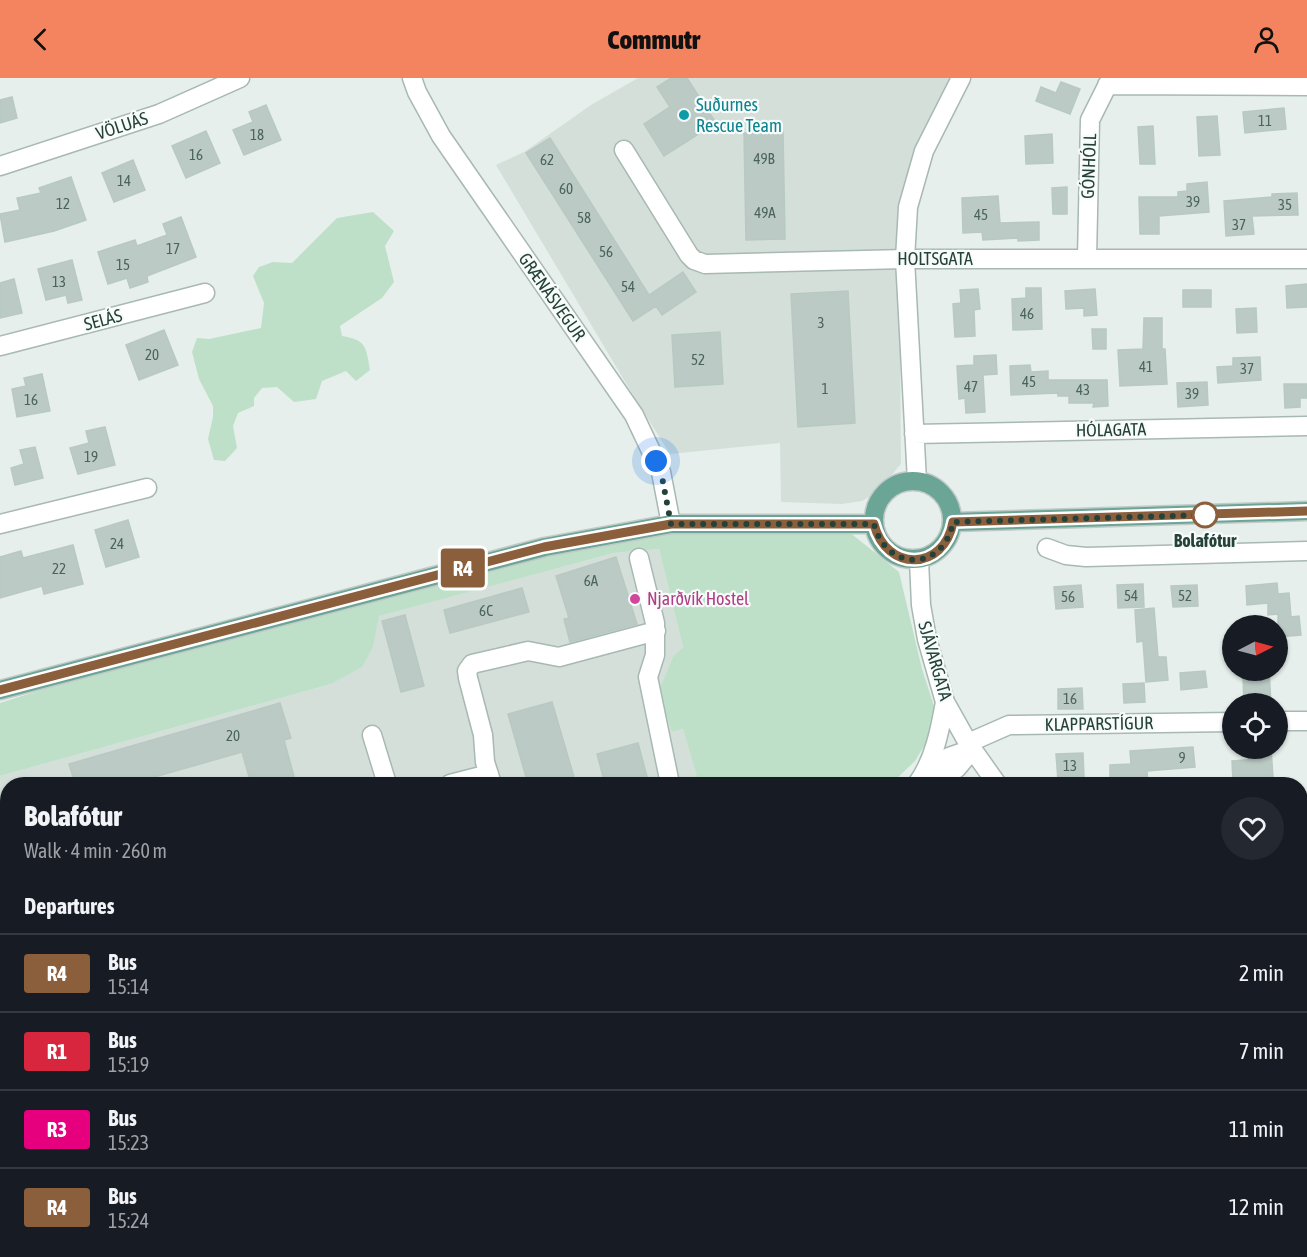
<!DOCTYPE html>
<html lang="en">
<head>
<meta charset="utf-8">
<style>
	body { margin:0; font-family:"Asap Condensed",sans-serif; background:#242831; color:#f1f3f6; height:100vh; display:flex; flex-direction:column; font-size:22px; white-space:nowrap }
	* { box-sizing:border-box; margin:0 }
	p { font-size:20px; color:#9ea1a6 }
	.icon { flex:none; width:33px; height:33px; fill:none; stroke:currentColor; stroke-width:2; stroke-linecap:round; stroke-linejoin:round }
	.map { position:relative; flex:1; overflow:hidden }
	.drawer { position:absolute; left:0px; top:699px; width:1308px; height:480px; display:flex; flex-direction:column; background:#171b24; border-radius:24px 24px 0 0; box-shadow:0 2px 4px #0004 }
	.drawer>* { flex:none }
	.badge { padding:0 12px; border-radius:4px; font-size:21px; line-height:39px }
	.needle { width:39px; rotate:84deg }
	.buttons { position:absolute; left:1222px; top:537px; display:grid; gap:12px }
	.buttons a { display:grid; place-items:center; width:66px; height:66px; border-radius:50%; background:#171b24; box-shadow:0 2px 4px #0004; font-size:30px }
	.you { position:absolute; width:30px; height:30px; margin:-15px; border:4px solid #fff; border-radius:50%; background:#1a73e8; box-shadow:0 0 0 9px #1a73e833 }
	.map>.badge { position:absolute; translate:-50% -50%; box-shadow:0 0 0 3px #fff }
	h2 { padding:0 24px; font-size:22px; line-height:54px }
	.round { display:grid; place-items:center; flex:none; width:63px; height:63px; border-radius:32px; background:#242831 }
	.headline { display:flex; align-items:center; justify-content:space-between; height:102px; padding:0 24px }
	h1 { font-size:28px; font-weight:800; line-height:45px }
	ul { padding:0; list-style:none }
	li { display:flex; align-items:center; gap:18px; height:78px; padding:0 24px; border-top:2px solid #363941 }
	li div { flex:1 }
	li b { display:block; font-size:22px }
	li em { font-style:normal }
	li .badge { min-width:66px; font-weight:700; text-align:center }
	header { display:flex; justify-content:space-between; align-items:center; height:78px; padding:0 24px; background:#f4845f; color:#111; font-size:27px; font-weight:800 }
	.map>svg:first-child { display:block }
</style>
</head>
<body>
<header><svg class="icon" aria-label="back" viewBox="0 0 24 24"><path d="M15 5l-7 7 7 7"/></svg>Commutr<svg class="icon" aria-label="person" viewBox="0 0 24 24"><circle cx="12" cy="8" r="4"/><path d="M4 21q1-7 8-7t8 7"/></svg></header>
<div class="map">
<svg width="1307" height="1179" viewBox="0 0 1307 1179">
	<rect width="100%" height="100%" fill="#e6efeb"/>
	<path fill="#d4dfda" d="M 638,0 L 958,0 L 899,149 L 901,386 L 877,414 L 862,423 L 842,426 L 781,424 L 780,365 L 670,376 L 630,312 L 496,87 L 524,74 L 591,27 Z
		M 659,471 L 683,569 L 673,580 L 672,654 L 683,651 L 698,698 L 685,701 L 686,706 L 8,706 L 8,1172 L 566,1172 L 537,1179 L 0,1179 L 0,698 L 331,606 L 373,569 L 378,538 L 614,475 Z
		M 1301,1014 L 1307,1020 L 1307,1179 L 887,1179 L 886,1172 L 1300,1172 Z"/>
	<path fill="#bfe0c8" d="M 373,134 L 394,153 L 385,168 L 394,204 L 382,220 L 340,248 L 342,258 C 366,262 366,268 370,292 L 356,303 L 346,293 L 322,303 L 316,321 L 294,324 L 277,309 L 262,310 L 254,320 L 254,328 L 238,335 L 233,348 L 237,370 L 225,383 L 214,382 L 208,361 L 213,339 L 213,328 L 199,301 L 192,274 L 197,260 L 209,261 L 261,250 L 264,225 L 253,198 L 259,189 L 273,184 L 292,185 L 337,140 Z
		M 848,453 L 899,494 L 922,591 L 936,634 L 933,653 L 915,683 L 891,706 L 686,706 L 685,701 L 697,698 L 683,651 L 672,654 L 659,613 L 673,579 L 683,569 L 659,471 L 614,475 L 379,538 L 373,569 L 362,589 L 331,606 L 0,698 L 0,625 L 82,599 L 547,476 L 666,455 Z
		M 1307,735 L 1307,918 L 1302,927 L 1307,933 L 1307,976 L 1300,970 L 1300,736 Z
		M 566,1172 L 886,1172 L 887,1179 L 537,1179 Z"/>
	<path fill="#8ec9d4" d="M 958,1172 L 1170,1172 L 1171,1179 L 959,1179 Z"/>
	<path fill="#bbcac4" stroke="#b8c9c2" stroke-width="1.5" d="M 671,0 L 687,0 L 716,45 L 664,78 L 644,46 L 670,29 L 657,9 Z
		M 1061,4 L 1080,11 L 1070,36 L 1036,23 L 1041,9 L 1056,15 Z
		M 12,19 L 17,40 L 0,45 L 0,22 Z
		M 266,27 L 281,62 L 244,77 L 233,52 L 253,44 L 249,34 Z
		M 1284,30 L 1286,51 L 1245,55 L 1243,34 Z
		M 1217,38 L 1220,77 L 1199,78 L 1197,39 Z
		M 1153,48 L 1155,86 L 1140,86 L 1138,49 Z
		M 206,53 L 220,85 L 186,100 L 172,68 Z
		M 783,54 L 785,161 L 746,162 L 744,55 Z
		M 1052,56 L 1053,85 L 1026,86 L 1025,58 Z
		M 550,60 L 649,217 L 683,194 L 696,214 L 662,237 L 656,228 L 633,243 L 526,75 Z
		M 133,82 L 145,112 L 114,124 L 102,95 Z
		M 71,99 L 86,142 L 54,153 L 5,164 L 0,136 L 20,132 L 17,120 L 41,115 L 39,110 Z
		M 1207,104 L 1209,134 L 1159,138 L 1159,156 L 1140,156 L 1139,119 L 1178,119 L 1178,114 L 1187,113 L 1187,106 Z
		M 1067,109 L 1067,136 L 1053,136 L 1052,110 Z
		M 1297,115 L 1298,137 L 1252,138 L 1254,156 L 1226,158 L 1224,123 L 1272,119 L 1272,116 Z
		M 998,118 L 1000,145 L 1039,144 L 1039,162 L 1018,163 L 1018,160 L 983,162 L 982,154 L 963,155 L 962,120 Z
		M 181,139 L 196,179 L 147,198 L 148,204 L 130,210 L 127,200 L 108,206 L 98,174 L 135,162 L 137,168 L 167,157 L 163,146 Z
		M 72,182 L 82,222 L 68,225 L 66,217 L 46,222 L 38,191 Z
		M 14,201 L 22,235 L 0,240 L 0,205 Z
		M 1307,206 L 1307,229 L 1287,230 L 1286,208 Z
		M 1026,210 L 1041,210 L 1042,251 L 1013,252 L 1012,221 L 1026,220 Z
		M 978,211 L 980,231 L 974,232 L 975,258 L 955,259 L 953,226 L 961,225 L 960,212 Z
		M 1095,211 L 1097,237 L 1084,238 L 1084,230 L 1066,231 L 1065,213 Z
		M 1183,212 L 1211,212 L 1211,229 L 1183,229 Z
		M 848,213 L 855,345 L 798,349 L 791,216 Z
		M 1256,230 L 1257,254 L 1237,255 L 1236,231 Z
		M 1144,240 L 1162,240 L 1162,271 L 1165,271 L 1167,306 L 1120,308 L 1118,272 L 1143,271 Z
		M 1092,251 L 1106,251 L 1106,271 L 1093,271 Z
		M 164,252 L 178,287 L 139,302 L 126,267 Z
		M 720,254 L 723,306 L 675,309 L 672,257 Z
		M 996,277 L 997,296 L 983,297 L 985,334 L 966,335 L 965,320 L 959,321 L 957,288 L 974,287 L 974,278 Z
		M 1260,279 L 1261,302 L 1218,305 L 1217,289 L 1233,288 L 1233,280 Z
		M 1030,287 L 1031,294 L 1048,293 L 1048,302 L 1107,302 L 1108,328 L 1093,329 L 1094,325 L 1069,325 L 1069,318 L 1058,318 L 1058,315 L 1011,317 L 1010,288 Z
		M 42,296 L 50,333 L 17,339 L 12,311 L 26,308 L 24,300 Z
		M 1207,304 L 1208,327 L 1178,329 L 1177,305 Z
		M 1284,306 L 1307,306 L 1307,320 L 1300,320 L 1300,329 L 1285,330 Z
		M 105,349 L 115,387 L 78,396 L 70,370 L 89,365 L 86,353 Z
		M 35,369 L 43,400 L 15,407 L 11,390 L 24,386 L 20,372 Z
		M 128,442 L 139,479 L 106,489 L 95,452 Z
		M 73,467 L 83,506 L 44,516 L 42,508 L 0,520 L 0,479 L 21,473 L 23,480 Z
		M 616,479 L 637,546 L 570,564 L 564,541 L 569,540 L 556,498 Z
		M 1277,505 L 1278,516 L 1289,515 L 1291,539 L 1299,538 L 1301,557 L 1278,559 L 1278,536 L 1268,537 L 1268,525 L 1247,527 L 1246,508 Z
		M 1143,506 L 1144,529 L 1118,530 L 1117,507 Z
		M 1081,507 L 1083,529 L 1056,531 L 1054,509 Z
		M 1197,507 L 1198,528 L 1173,529 L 1171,508 Z
		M 522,510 L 529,534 L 450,555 L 444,532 Z
		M 1154,530 L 1158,579 L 1166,579 L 1168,602 L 1146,604 L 1143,563 L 1137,564 L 1135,532 Z
		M 405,537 L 424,608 L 401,614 L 382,543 Z
		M 1256,592 L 1269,592 L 1271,626 L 1244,626 L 1243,598 L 1256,598 Z
		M 1205,593 L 1207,609 L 1181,612 L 1180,595 Z
		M 1144,605 L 1145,624 L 1124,625 L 1123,606 Z
		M 1082,610 L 1083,631 L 1058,631 L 1058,611 Z
		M 552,624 L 576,706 L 528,706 L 508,636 Z
		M 280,625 L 291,660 L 284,662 L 296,706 L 251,706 L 242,674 L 130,706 L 75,706 L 69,686 Z
		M 638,665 L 649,706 L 605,706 L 597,676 Z
		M 1193,669 L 1195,689 L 1147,693 L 1148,706 L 1110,706 L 1110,687 L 1131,686 L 1130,673 Z
		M 1258,670 L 1271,670 L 1273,700 L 1233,703 L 1232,683 L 1259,681 Z
		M 1083,675 L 1084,700 L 1058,702 L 1056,676 Z"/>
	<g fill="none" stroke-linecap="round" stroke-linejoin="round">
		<defs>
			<path id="minor" d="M 412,0 L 417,14 L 441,58 L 634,337 L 661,394 L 671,446
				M 1107,7 L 1307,8
				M 624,72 L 689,177 L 694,182 L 705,186 L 905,181 L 1307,181
				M 0,88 L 159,36 L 240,0
				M 1087,180 L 1090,42 L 1111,0
				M 0,268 L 205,215
				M 914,356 L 1307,348
				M 917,403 L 905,181 L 908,129 L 924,73 L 961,0
				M 0,446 L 147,410
				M 1047,470 L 1066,477 L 1086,479 L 1307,473
				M 639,480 L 655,545 L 655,577 L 648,599 L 670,706
				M 919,482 L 921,527 L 927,561 L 945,624 L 968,665 L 997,706
				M 1278,643 L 1307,643
				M 372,657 L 387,706
				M 968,665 L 1009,647 L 1233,644
				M 926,694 L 949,679 L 972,671
				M 450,706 L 489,696
				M 492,706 L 485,684 L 483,657 L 468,600 L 467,593 L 472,586 L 528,573 L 559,579 L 656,553
				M 917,706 C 934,683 940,652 945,624
				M 936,706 L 957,690 L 971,673
				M 0,803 L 8,801
				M 1300,994 L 1307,1000
				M 0,1036 L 8,1034
				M 1300,1101 L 1307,1105
				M 97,1172 L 99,1179
				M 935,1172 L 936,1179"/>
			<path id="major" d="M874 442a39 39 0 1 1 78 0a39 39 0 1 1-78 0Z
				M 953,444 L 1307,433
				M 0,612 L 545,469 L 671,446 L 874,446"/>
		</defs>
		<use href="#minor" stroke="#a8b8b2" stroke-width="21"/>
		<use href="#major" stroke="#c2cac8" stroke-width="21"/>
		<use href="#minor" stroke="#fff" stroke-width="18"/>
		<use href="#major" stroke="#6aa596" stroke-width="18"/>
	</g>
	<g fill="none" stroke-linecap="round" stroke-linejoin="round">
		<defs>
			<path id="line" d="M 0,612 L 544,469 L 671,446 L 874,446 C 886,494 944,494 953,444 L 1307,433"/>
		</defs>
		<use href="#line" stroke="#fff" stroke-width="14"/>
		<use href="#line" stroke="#8b5e3c" stroke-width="9"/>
		<path stroke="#24423a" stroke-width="6" stroke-dasharray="0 10.8" d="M 656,383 L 661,394 L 671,446 L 874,446 C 886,494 944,494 953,444 L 1205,437"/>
	</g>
	<circle fill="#0f9aa8" stroke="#f7fbf9" stroke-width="2" cx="684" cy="37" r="6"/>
	<circle fill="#fff" stroke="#8b5e3c" stroke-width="3" cx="1205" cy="437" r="12"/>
	<circle fill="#d1479c" stroke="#f7fbf9" stroke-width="2" cx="635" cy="521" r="6"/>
	<g text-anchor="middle" stroke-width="4.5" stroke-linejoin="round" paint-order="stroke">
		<g font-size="15" fill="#4a645c">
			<text x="1265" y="48">11</text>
			<text x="257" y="62">18</text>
			<text x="196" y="82">16</text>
			<text x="764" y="86">49B</text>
			<text x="547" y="87">62</text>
			<text x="124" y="108">14</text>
			<text x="566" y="116">60</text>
			<text x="1193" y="129">39</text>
			<text x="63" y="131">12</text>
			<text x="1285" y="132">35</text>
			<text x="765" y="140">49A</text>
			<text x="981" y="142">45</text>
			<text x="584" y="145">58</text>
			<text x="1239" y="152">37</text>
			<text x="173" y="176">17</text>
			<text x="606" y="179">56</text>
			<text x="123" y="192">15</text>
			<text x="59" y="209">13</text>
			<text x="628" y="214">54</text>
			<text x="1027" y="241">46</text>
			<text x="821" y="250">3</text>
			<text x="152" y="282">20</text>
			<text x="698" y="287">52</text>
			<text x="1146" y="294">41</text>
			<text x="1247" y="296">37</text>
			<text x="1029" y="309">45</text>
			<text x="971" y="314">47</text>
			<text x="825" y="316">1</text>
			<text x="1083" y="317">43</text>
			<text x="1192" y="321">39</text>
			<text x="31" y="327">16</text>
			<text x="91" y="384">19</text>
			<text x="117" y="471">24</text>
			<text x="59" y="496">22</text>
			<text x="591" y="508">6A</text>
			<text x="1131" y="523">54</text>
			<text x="1185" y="523">52</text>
			<text x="1068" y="524">56</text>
			<text x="486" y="538">6C</text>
			<text x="1070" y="626">16</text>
			<text x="233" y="663">20</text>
			<text x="1182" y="685">9</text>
			<text x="1070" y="693">13</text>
		</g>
		<g font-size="18" fill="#0d838f" stroke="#f7fbf9" text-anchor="start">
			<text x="696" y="33">Suðurnes<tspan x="696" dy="21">Rescue Team</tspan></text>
		</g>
		<g font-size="18" fill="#24423a" stroke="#f7fbf9">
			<text transform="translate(122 48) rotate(-18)" y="6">VÖLUÁS</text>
			<text transform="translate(1089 88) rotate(-88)" y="6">GÓNHÓLL</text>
			<text x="935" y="187">HOLTSGATA</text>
			<text transform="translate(552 219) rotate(55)" y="6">GRÆNÁSVEGUR</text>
			<text transform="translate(103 242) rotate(-15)" y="6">SELÁS</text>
			<text transform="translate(1111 352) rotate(-1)" y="6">HÓLAGATA</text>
			<text transform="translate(935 583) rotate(74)" y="6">SJÁVARGATA</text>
			<text transform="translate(1099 646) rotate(-1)" y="6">KLAPPARSTÍGUR</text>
		</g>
		<g font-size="18" font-weight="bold" fill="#24423a" stroke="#f7fbf9">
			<text x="1205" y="469">Bolafótur</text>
		</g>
		<g font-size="18" fill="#b23c85" stroke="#f7fbf9" text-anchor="start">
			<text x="647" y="527">Njarðvík Hostel</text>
		</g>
	</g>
</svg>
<div class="buttons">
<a><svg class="needle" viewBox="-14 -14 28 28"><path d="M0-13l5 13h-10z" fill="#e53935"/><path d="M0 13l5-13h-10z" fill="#9ea1a6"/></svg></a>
<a><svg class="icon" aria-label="locate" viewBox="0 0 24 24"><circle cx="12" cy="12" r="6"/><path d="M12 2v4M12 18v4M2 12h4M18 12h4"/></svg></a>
</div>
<div class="you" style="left:656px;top:383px"></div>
<b class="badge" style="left:463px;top:490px;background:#8b5e3c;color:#fff">R4</b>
<section class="drawer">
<div class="headline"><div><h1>Bolafótur</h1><p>Walk · 4 min · 260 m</p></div><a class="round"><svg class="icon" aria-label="heart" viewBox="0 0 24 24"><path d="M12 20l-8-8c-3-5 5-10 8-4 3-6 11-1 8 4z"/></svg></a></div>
<h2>Departures</h2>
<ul>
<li><span class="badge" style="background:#8b5e3c;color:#fff">R4</span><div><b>Bus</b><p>15:14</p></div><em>2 min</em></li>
<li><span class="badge" style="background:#d7263d;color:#fff">R1</span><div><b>Bus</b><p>15:19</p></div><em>7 min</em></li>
<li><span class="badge" style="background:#e6007e;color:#fff">R3</span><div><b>Bus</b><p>15:23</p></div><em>11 min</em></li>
<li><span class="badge" style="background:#8b5e3c;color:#fff">R4</span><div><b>Bus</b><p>15:24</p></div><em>12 min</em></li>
</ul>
</section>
</div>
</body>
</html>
